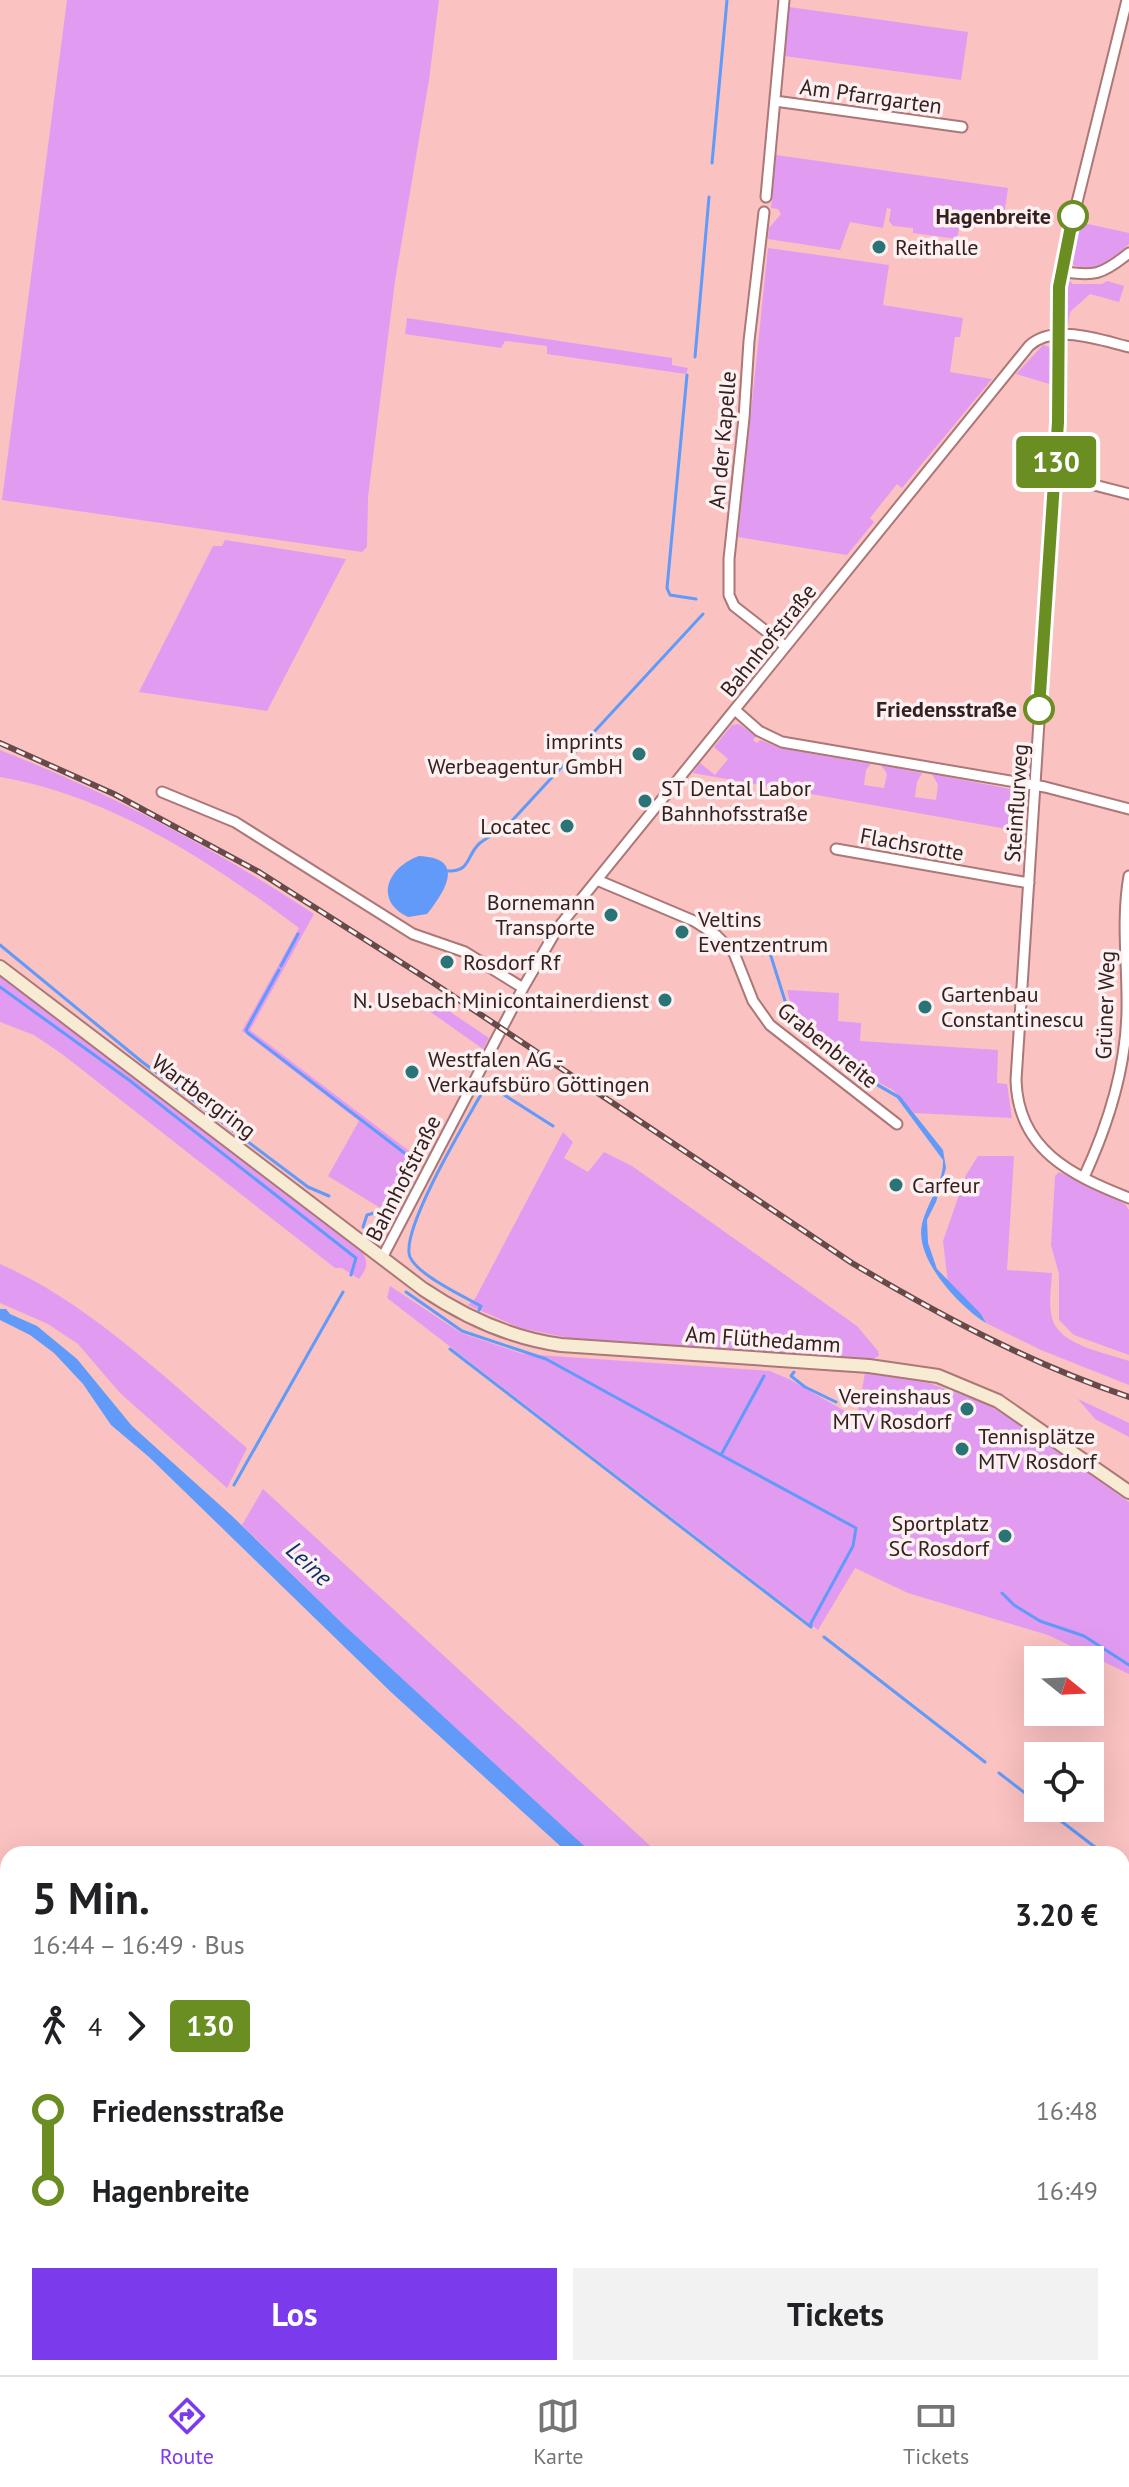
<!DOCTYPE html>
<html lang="de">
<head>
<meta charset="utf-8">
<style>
	body { margin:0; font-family:"PT Sans",sans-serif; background:#f2f2f2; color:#202124; height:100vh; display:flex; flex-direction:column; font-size:30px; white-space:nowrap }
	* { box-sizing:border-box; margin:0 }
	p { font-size:26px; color:#757577 }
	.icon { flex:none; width:44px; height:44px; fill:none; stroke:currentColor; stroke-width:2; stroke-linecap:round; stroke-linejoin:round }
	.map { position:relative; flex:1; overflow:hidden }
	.details { position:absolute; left:0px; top:1846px; width:1130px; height:530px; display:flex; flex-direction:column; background:#fff; border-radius:24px 24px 0 0; box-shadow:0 8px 32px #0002 }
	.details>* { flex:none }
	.badge { padding:0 16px; border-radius:6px; font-size:28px; line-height:52px }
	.needle { width:52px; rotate:108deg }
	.buttons { position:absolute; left:1024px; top:1646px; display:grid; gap:16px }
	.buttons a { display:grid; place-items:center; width:80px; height:80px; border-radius:0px; background:#fff; box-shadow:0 8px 32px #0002; font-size:40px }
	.map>.badge { position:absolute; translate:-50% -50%; box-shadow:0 0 0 4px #fff }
	.legs { display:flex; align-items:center; gap:12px; height:88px; padding:0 32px; font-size:26px }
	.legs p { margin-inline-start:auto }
	.head { display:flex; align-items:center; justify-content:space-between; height:136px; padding:0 32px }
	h1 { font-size:44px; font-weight:800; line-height:60px }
	.button { display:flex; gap:16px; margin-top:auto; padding:16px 32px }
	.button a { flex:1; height:92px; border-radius:0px; background:#7c3aed; color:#fff; font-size:32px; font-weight:800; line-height:92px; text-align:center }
	.button a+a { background:#f2f2f2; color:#202124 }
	ul { padding:0 32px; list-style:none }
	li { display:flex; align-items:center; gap:28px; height:80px; font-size:30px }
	li i { display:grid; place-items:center; width:12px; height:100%; margin:0 10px; background:currentColor }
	li i::after { content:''; width:20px; height:20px; margin:-10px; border:6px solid; border-radius:50%; background:#fff }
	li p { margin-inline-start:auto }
	li:first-child i { background:linear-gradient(#0000 50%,currentColor 0) }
	li:last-child i { background:linear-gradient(currentColor 50%,#0000 0) }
	.menu { display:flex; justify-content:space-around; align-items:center; height:112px; border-top:2px solid #e0e0e0; background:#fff; font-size:22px; color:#757577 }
	.menu a { display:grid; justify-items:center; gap:4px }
	.menu .selected { color:#7c3aed }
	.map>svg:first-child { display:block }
</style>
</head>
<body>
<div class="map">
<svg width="1129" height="2375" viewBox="0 0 1129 2375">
	<rect width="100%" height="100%" fill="#fac2c1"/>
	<path fill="#e19cf1" d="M 67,0 L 439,0 L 429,80 L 395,281 L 368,497 L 367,547 L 362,552 L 2,500 Z
		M 789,7 L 968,32 L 961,80 L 784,56 Z
		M 776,155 L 1008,188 L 1003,223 L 961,217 L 957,239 L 913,233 L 913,228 L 893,226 L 889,221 L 891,209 L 887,208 L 883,228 L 850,222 L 840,250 L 768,239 L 769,228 L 781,214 L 778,209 L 771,208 Z
		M 1079,222 L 1129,233 L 1129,244 C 1111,259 1098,274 1073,265 L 1070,258 Z
		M 768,248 L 889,265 L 883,305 L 963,318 L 960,337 L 955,337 L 950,372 L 992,379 L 902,488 L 897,484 L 870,518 L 874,522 L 847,555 L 738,537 Z
		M 1071,281 L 1072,284 L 1102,284 L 1107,281 L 1124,286 L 1119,302 L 1090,294 L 1070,312 L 1068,325 C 1059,313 1060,290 1071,281 Z
		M 407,318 L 672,358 L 672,365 L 688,368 L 686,374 L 547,354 L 547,346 L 505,341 L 501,348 L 405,334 Z
		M 1043,345 L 1049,347 L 1052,353 L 1053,385 L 1016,374 Z
		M 225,540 L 346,559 L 267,711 L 139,692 L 213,546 L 222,546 Z
		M 739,724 L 756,736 L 753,740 L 757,743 L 760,740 L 780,748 L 871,764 L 866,770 L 864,785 L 884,788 L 887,774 L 881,765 L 922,773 L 917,782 L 915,797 L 936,800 L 938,785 L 932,774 L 1021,791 L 1025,800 L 1023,832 L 693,773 L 700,763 L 715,775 L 728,759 L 714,747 L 732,725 Z
		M 0,750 C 110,793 216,849 314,914 L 250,1030 L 421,1160 L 382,1209 L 328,1176 L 359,1121 L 242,1031 L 299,928 C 213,863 109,795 0,777 Z
		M 0,971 L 362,1251 C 369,1264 367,1268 359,1279 L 342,1268 L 335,1268 L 62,1054 L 34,1035 L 0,1022 Z
		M 787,990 L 839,993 L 838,1021 L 861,1023 L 860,1041 L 998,1050 L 997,1083 L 1007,1084 L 1012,1118 L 914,1113 L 893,1090 L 846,1065 L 834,1056 L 793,1015 Z
		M 402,992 L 446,1009 L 489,1038 L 483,1049 Z
		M 563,1132 L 573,1142 L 564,1158 L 588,1172 L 604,1152 L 632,1166 L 857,1326 L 878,1351 L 879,1356 L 868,1361 L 574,1339 L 520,1328 L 468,1305 L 475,1299 Z
		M 978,1156 L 1014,1156 L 1007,1270 L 1052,1273 C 1051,1289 1048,1307 1053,1321 C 1062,1346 1107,1353 1129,1361 L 1129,1385 L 1041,1350 L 986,1323 L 981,1314 L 948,1283 L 943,1241 L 966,1175 Z
		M 1059,1172 L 1125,1204 L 1129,1210 L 1129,1355 L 1074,1335 L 1059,1320 L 1059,1274 L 1051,1245 L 1055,1176 Z
		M 0,1264 C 92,1304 171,1384 247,1448 L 227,1488 L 120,1393 L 78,1344 L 48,1324 L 0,1303 Z
		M 390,1286 L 461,1333 L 523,1354 L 770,1371 L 789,1379 L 857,1418 L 865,1373 L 929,1383 L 984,1403 L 1006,1415 L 1129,1502 L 1129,1674 L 1048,1635 L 908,1593 L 855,1568 L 818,1630 L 387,1298 Z
		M 1078,1399 L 1129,1423 L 1129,1437 L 1095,1419 Z
		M 263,1489 L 659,1854 L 593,1854 L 344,1625 L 242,1525 Z
		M 218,2368 L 283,2368 L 284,2375 L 182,2375 Z"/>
	<path fill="#619af9" d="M 419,856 C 466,858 446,890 427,914 L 408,917 C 373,900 388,867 419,856 Z
		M 785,1000 L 793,1015 L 840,1061 L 900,1096 L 943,1150 L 946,1168 L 936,1202 L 927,1220 L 928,1243 L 937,1269 L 981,1314 L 986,1323 C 960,1307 914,1259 922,1224 C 927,1203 944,1182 943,1160 L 897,1098 L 833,1061 L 790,1017 Z
		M 0,1309 L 6,1309 L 10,1314 L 37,1326 L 77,1359 L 132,1426 L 232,1516 L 344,1625 L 593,1854 L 569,1854 L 392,1693 L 149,1457 L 111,1425 L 83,1384 L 54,1353 L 30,1335 L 0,1320 Z"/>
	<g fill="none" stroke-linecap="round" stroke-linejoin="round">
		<path stroke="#619af9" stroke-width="3" d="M 712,163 L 727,0
			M 695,357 L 709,197
			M 687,375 L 667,588 L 670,595 L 696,599
			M 448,871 C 471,872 466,855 480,843 C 489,836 499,832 508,825 L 703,614
			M 0,945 L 141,1061 L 308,1187 L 329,1196
			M 769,950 L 786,1004
			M 281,966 L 298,934
			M 279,970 L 246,1030 L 248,1033 L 407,1155 L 407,1158
			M 0,987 L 129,1080 L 356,1258 L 351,1275
			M 363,1227 L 367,1215 C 392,1209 394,1197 406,1177
			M 406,1292 L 462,1331 L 546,1359 L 721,1455
			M 479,1310 L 481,1306 C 464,1297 418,1275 410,1257 C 399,1230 471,1113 487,1084 L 553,1126
			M 450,1349 L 811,1627 L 811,1623 L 853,1546 L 856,1528 L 721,1455 L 764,1376
			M 794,1372 L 791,1376 L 805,1387 L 836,1402
			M 234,1485 L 343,1292
			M 1002,1593 L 1014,1605 L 1040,1621 L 1084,1636 L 1129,1665
			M 824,1637 L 985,1762
			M 999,1773 L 1038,1803
			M 1044,1808 L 1104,1854
			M 1122,1868 L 1129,1873
			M 0,1877 L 8,1881
			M 963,2375 L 967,2368"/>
		<path stroke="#619af9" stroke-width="18" d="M 285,2375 L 316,2368"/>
		<defs>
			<path id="street" d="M 1127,0 L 1060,271 L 1058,426 L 1016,1080 C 1018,1150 1071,1175 1129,1198
				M 775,101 L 962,127
				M 766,197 L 784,0
				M 764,212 L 749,341 L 744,418 L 729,559 L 729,595 L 734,606 L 785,646
				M 1060,271 C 1094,277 1102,275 1129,253
				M 1055,475 L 1129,494
				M 735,710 L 759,731 L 782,742 L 1045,787 L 1129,809
				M 162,792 L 235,822 L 413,934 L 465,952 L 523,988
				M 836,849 L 1029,883
				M 597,880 L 694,921 L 716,935 L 734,953 L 753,1001 L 770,1025 L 897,1124
				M 1084,1177 C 1108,1125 1126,1070 1127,1011 C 1128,967 1121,920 1129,876
				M 382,1258 L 523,988 L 557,929 L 1029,346 C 1054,323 1100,340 1129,347"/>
			<path id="secondary" d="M 0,967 L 423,1289 C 466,1318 510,1338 561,1345 L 869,1366 L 938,1376 L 998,1401 L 1129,1492"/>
		</defs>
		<use href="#street" stroke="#ab7777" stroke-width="13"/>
		<use href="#secondary" stroke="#ab7777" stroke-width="16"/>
		<use href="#street" stroke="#fff" stroke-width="9"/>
		<use href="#secondary" stroke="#f8ebd3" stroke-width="12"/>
		<defs>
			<path id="rail" d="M 0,743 L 114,794 L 259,872 L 432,982 L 852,1263 C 941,1316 1031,1364 1129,1397"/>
		</defs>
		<use href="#rail" stroke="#674a49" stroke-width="6"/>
		<use href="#rail" stroke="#fcf0f0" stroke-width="3" stroke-dasharray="9" stroke-linecap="butt"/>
	</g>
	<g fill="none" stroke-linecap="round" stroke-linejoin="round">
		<defs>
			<path id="line-1" d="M 1039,709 L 1058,422 L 1059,287 L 1073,216"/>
		</defs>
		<use href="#line-1" stroke="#fff" stroke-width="18"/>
		<use href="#line-1" stroke="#6b8e23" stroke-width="12"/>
	</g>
	<g fill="#fff" stroke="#6b8e23" stroke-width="4">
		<circle cx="1073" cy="216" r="14"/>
		<circle cx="1039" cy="709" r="14"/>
	</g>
	<g fill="#2a7478" stroke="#fcf0f0" stroke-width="3">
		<circle cx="879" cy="247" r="8"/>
		<circle cx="639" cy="754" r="8"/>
		<circle cx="645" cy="801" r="8"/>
		<circle cx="567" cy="826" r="8"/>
		<circle cx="611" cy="915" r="8"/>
		<circle cx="682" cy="932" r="8"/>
		<circle cx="447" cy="962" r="8"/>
		<circle cx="665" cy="1000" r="8"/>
		<circle cx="925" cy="1007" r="8"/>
		<circle cx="412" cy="1072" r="8"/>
		<circle cx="896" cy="1185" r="8"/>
		<circle cx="967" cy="1409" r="8"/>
		<circle cx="962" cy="1449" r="8"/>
		<circle cx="1005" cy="1536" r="8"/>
	</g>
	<g text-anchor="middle" stroke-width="7" stroke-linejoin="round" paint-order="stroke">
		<g font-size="22" fill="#342020" stroke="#fcf0f0">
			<text transform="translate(871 96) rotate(8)" y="8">Am Pfarrgarten</text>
			<text transform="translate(722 440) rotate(-85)" y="8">An der Kapelle</text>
			<text transform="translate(768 640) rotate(-51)" y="8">Bahnhofstraße</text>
			<text transform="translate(1016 803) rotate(-86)" y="8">Steinflurweg</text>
			<text transform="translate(912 844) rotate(10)" y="8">Flachsrotte</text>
			<text transform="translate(1105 1005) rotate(-88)" y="8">Grüner Weg</text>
			<text transform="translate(828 1045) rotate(39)" y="8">Grabenbreite</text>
			<text transform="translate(204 1096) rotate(37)" y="8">Wartbergring</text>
			<text transform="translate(403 1178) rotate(-63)" y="8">Bahnhofstraße</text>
			<text transform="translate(763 1339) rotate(4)" y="8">Am Flüthedamm</text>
		</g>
		<g font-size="22" font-weight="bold" fill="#342020" stroke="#fcf0f0" text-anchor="end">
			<text x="1051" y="224">Hagenbreite</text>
			<text x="1017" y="717">Friedensstraße</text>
		</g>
		<g font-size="22" fill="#342020" stroke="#fcf0f0" text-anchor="start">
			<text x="895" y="255">Reithalle</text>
			<text x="623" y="749" text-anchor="end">imprints<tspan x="623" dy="25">Werbeagentur GmbH</tspan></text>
			<text x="661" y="796">ST Dental Labor<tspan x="661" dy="25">Bahnhofsstraße</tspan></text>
			<text x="551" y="834" text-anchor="end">Locatec</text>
			<text x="595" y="910" text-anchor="end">Bornemann<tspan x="595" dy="25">Transporte</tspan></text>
			<text x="698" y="927">Veltins<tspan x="698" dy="25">Eventzentrum</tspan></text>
			<text x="463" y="970">Rosdorf Rf</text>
			<text x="941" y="1002">Gartenbau<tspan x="941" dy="25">Constantinescu</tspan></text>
			<text x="649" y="1008" text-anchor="end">N. Usebach Minicontainerdienst</text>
			<text x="428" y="1067">Westfalen AG -<tspan x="428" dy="25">Verkaufsbüro Göttingen</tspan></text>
			<text x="912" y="1193">Carfeur</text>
			<text x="951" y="1404" text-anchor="end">Vereinshaus<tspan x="951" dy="25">MTV Rosdorf</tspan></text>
			<text x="978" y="1444">Tennisplätze<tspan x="978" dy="25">MTV Rosdorf</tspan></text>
			<text x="989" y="1531" text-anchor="end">Sportplatz<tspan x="989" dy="25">SC Rosdorf</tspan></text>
		</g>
		<g font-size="24" font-style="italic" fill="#0a2e68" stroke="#fcf0f0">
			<text transform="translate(309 1564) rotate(43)" y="8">Leine</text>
		</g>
	</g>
</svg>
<div class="buttons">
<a><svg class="needle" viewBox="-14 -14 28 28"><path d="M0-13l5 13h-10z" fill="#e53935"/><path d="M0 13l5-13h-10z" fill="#757577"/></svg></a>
<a><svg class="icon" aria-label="locate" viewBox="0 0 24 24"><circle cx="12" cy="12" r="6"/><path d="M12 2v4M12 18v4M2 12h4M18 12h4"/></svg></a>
</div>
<b class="badge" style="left:1056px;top:462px;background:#6b8e23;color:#fff">130</b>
<section class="details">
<div class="head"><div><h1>5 Min.</h1><p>16:44 – 16:49 · Bus</p></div><b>3.20 €</b></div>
<div class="legs"><svg class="icon" aria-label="walk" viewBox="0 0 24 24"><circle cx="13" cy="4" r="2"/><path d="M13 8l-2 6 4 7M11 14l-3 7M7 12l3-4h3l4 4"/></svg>4<svg class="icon" aria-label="forward" viewBox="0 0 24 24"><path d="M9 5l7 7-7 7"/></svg><b class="badge" style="background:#6b8e23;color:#fff">130</b></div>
<ul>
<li><i style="color:#6b8e23"></i><b>Friedensstraße</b><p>16:48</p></li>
<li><i style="color:#6b8e23"></i><b>Hagenbreite</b><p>16:49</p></li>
</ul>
<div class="button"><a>Los</a><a>Tickets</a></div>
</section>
</div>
<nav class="menu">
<a class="selected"><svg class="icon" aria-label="directions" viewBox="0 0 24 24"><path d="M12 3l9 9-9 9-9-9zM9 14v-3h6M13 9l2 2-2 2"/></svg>Route</a>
<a><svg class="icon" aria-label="map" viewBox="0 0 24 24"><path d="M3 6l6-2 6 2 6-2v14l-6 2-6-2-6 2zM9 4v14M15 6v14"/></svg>Karte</a>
<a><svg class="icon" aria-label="tickets" viewBox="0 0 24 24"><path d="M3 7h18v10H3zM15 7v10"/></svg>Tickets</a>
</nav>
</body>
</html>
